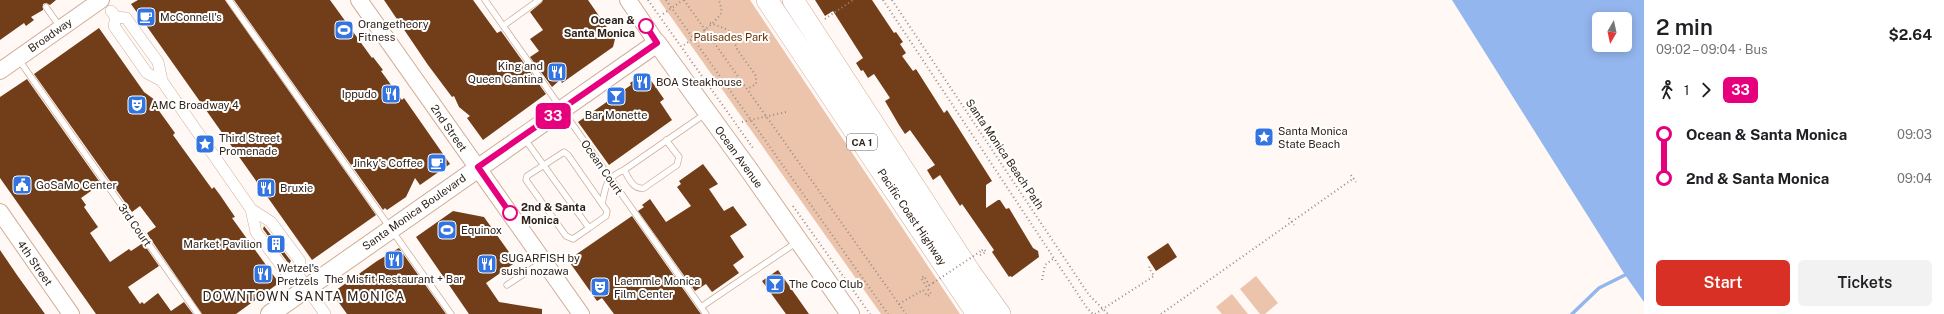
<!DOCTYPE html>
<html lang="en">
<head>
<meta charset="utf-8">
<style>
	body { margin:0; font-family:"Public Sans",sans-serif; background:#f2f2f2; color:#202124; height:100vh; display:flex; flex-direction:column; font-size:15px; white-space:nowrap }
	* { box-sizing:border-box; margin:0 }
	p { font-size:13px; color:#757577 }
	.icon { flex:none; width:22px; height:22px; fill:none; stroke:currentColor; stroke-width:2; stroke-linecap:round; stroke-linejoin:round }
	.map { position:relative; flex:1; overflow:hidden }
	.panel { display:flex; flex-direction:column; background:#fff; width:300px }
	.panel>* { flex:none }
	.badge { padding:0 8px; border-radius:6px; font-size:14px; line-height:26px }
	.needle { width:26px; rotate:189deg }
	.fabs { position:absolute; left:1592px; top:12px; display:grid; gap:8px }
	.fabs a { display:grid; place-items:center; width:40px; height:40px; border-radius:6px; background:#fff; box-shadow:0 2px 10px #0003; font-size:20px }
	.map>.badge { position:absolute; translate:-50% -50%; box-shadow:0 0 0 2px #fff }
	.legs { display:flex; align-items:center; gap:6px; height:44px; padding:0 12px; font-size:13px }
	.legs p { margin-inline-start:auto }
	.head { display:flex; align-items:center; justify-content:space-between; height:68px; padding:0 12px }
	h1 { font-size:22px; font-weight:600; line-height:30px }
	.primary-button { display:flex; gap:8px; margin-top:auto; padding:8px 12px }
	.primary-button a { flex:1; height:46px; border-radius:6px; background:#d93025; color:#fff; font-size:16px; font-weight:600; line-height:46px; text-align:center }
	.primary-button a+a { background:#f2f2f2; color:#202124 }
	ul { padding:0 12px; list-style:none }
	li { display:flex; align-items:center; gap:14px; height:44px; font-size:15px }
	li i { display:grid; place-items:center; width:6px; height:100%; margin:0 5px; background:currentColor }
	li i::after { content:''; width:10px; height:10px; margin:-5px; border:3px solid; border-radius:50%; background:#fff }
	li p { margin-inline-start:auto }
	li:first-child i { background:linear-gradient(#0000 50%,currentColor 0) }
	li:last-child i { background:linear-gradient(currentColor 50%,#0000 0) }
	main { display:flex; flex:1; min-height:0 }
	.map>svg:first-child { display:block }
</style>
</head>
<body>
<main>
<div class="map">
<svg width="1644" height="314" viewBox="0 0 1644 314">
	<rect width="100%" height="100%" fill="#fff8f4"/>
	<path fill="#ecc4ac" d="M 659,0 L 750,0 L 960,314 L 881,314 Z
		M 1256,276 L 1278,303 L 1265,314 L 1260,314 L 1240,289 Z
		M 1232,294 L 1248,314 L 1222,314 L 1216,307 Z"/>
	<path fill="#94b6ee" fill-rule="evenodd" d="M 1452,0 L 1644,0 L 1644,302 L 1625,275 ZM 1599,19 L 1625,19 L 1625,45 L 1599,45 Z"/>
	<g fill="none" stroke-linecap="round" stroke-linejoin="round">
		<path stroke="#94b6ee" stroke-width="3.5" d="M 1572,314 L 1599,288 L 1625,275"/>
	</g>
	<path fill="#723e19" d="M 0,0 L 56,0 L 50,5 L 46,3 L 43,4 L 43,10 L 31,17 L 34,20 L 26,26 L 24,23 L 0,40 Z
		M 138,0 L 225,0 L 376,215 L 312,260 L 131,4 Z
		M 234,0 L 330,0 L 372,58 L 373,57 L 383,70 L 381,71 L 402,100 L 404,98 L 450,164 L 420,185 L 415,178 L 406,197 L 387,210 L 385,208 L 383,210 Z
		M 384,0 L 473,0 L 497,33 L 501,31 L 546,94 L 483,140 L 467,118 L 470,116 L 459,107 L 454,96 L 452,97 L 428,65 Z
		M 543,0 L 588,0 L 615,39 L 613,47 L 562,83 L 560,80 L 552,87 L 530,57 L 539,51 L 530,39 L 543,30 L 530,12 L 541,3 Z
		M 815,0 L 872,0 L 894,33 L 896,32 L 903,42 L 900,44 L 906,53 L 902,56 L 913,71 L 916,69 L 944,113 L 947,110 L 992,181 L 986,185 L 986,208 L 998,200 L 1000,200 L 1006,209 L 1009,208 L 1033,248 L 1038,251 L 1039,257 L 1012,277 L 1010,276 L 1009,277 L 992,252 L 994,250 L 962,204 L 960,206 L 940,175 L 933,180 L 927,170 L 935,165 L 910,130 L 905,134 L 899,125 L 885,101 L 890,98 L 874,74 L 868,78 L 863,70 L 861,71 L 856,63 L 863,58 L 833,11 L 825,16 Z
		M 99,28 L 144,92 L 155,100 L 157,108 L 175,133 L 173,135 L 212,189 L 214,187 L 220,195 L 235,217 L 232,218 L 279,283 L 236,314 L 202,314 L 150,238 L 147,233 L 156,227 L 140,206 L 132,212 L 34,74 Z
		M 638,77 L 639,80 L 642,77 L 646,82 L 650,79 L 664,99 L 660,102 L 672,120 L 609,165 L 578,122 L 631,85 L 630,83 Z
		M 27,79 L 101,184 L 81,198 L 86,205 L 84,207 L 98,227 L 90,233 L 110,262 L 129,249 L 131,251 L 143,243 L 159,266 L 128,287 L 140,304 L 142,302 L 144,304 L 158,293 L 171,311 L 184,302 L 193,314 L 96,314 L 0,178 L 0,97 Z
		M 703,164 L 718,184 L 709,189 L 724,211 L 733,206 L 747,225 L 730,236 L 744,257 L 733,265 L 739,273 L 712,292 L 706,284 L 695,291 L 638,211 L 644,207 L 642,205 L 650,199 L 666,222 L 691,206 L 677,187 L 681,184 L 679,181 Z
		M 453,211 L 484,217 L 516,262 L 486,283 L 499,302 L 542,309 L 542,314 L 469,314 L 416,237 Z
		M 632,216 L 698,310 L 701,314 L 614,314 L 602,298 L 597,301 L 568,260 Z
		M 264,226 L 291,261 L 289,264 L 263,229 Z
		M 1168,243 L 1177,257 L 1156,271 L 1147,257 Z
		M 399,248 L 446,314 L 347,314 L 332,293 L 377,261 Z
		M 0,250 L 17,275 L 45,314 L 0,314 Z
		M 778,270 L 809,314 L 786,314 L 762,281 Z"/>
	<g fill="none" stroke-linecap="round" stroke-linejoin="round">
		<defs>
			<path id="lane" d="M 229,0 L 451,314
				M 485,0 L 706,314
				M 46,7 L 60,27
				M 503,26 L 539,0
				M 19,60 L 198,314
				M 524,138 L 589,228 L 573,239 L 566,236 L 526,180 L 527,176 L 561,154 L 564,152 L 568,155 L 607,211 L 606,216 L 589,228
				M 624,170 C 629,178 633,190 644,188 L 677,165 L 679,157 L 666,140
				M 602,204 C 606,186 605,178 624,170 L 705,114
				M 507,285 L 542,262
				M 701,307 L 797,242"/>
			<path id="street" d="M 111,11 L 116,17 L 114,26 L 147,73 L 162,81 L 251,209 L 256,232 L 286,272 L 298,275 L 325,314
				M 116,17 L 126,18 L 158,62 L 162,81
				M 251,209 L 271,222 L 300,261 L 298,275"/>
			<path id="secondary" d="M 359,0 L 581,314
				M 628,0 L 657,43
				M 0,71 L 101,0
				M 0,212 L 71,314"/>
			<path id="primary" d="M 270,314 L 657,43 L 747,167 L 850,314"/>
			<path id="highway" d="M 767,0 L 977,314
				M 793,0 L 970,272 L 1000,314"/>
		</defs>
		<use href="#lane" stroke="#d0ae9a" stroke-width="7"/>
		<use href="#street" stroke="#d0ae9a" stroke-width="12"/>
		<use href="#secondary" stroke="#d0ae9a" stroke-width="18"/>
		<use href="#primary" stroke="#d0ae9a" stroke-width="20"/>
		<use href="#highway" stroke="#d0ae9a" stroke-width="22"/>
		<path stroke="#978d87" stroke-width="2" stroke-dasharray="1 3" stroke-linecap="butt" d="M 648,0 L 753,148
			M 666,0 L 888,314
			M 684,0 L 906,314
			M 883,0 L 1087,308 L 1093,314
			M 892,0 L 1089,295 L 1108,314
			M 663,14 L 683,0
			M 825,19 L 853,0
			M 710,23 L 726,29 L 731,33 L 737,49 L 756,76 L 756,84 L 747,89
			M 684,45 C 694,38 716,23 721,13 C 722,8 720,4 719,0
			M 742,122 L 786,112
			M 1351,175 L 1356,182
			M 793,206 L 870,314
			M 1289,218 L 1294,225
			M 980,255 L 986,252 L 984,249 L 981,251
			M 1042,280 L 1045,265 L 1054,258
			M 899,304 L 923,290 L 927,296 L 931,294 L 921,278 L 924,276 L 929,285 L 933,283
			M 1095,314 L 1154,276 L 1149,268 L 1151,264
			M 1161,314 L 1354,178"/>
		<use href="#lane" stroke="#fff" stroke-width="5.5"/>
		<use href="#street" stroke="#fff" stroke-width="11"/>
		<use href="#secondary" stroke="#fff" stroke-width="16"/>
		<use href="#primary" stroke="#fff" stroke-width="18"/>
		<use href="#highway" stroke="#fff" stroke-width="21"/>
		<path stroke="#978d87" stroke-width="2" stroke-dasharray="1 3" stroke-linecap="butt" d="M 933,283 L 981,251"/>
	</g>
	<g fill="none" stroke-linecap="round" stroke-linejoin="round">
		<defs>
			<path id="line-1" d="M 510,213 L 478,167 L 657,43 L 646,26"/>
		</defs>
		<use href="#line-1" stroke="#fff" stroke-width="9"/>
		<use href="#line-1" stroke="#e6007e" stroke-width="6"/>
	</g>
	<defs>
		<symbol id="cafe-square" viewBox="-11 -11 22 22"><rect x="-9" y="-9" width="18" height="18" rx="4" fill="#3274e2" stroke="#fff"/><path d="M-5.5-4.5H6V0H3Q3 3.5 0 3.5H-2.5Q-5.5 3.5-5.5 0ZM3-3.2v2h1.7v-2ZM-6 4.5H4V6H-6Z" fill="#fff"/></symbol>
		<symbol id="stadium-square" viewBox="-11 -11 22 22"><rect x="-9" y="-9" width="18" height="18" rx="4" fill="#3274e2" stroke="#fff"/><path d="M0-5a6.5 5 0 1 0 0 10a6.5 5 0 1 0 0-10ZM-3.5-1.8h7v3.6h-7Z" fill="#fff"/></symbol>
		<symbol id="restaurant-square" viewBox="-11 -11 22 22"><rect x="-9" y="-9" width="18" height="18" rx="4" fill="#3274e2" stroke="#fff"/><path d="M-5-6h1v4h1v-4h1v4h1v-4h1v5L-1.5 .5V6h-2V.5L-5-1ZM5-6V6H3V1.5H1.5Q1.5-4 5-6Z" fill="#fff"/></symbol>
		<symbol id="bar-square" viewBox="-11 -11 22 22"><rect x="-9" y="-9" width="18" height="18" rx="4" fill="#3274e2" stroke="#fff"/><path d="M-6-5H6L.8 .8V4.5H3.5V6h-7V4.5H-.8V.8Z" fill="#fff"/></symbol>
		<symbol id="theatre-square" viewBox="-11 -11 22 22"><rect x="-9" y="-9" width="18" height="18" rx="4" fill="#3274e2" stroke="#fff"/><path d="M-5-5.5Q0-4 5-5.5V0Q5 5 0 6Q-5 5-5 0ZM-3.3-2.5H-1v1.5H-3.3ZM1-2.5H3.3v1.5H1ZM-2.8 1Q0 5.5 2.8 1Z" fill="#fff"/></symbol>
		<symbol id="sight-square" viewBox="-11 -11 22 22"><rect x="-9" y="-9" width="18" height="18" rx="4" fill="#3274e2" stroke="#fff"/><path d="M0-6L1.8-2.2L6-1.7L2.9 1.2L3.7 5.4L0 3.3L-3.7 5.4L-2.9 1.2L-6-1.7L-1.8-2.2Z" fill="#fff"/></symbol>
		<symbol id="civic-square" viewBox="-11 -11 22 22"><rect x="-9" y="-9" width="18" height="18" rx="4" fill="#3274e2" stroke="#fff"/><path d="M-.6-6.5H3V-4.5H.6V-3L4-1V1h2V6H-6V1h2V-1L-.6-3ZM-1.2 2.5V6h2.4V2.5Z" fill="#fff"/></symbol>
		<symbol id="building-square" viewBox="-11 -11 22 22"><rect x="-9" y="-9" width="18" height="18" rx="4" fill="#3274e2" stroke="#fff"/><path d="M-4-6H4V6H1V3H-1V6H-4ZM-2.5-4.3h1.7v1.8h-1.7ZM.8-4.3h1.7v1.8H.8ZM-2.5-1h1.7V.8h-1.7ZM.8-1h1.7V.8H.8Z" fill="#fff"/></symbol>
	</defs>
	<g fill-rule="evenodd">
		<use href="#cafe-square" x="135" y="6" width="22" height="22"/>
		<use href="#stadium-square" x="333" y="19" width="22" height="22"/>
		<use href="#restaurant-square" x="546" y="61" width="22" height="22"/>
		<use href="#restaurant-square" x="631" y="71" width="22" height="22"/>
		<use href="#restaurant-square" x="380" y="83" width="22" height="22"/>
		<use href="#bar-square" x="605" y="85" width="22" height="22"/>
		<use href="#theatre-square" x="126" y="94" width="22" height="22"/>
		<use href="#sight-square" x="1253" y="126" width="22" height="22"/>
		<use href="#sight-square" x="194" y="133" width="22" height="22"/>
		<use href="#cafe-square" x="426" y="152" width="22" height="22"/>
		<use href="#civic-square" x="11" y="174" width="22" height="22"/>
		<use href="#restaurant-square" x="255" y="177" width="22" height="22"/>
		<use href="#stadium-square" x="436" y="219" width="22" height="22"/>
		<use href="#building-square" x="265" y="233" width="22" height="22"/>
		<use href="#restaurant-square" x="383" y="249" width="22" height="22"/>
		<use href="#restaurant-square" x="476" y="253" width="22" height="22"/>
		<use href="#restaurant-square" x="252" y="263" width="22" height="22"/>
		<use href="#bar-square" x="764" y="273" width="22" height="22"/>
		<use href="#theatre-square" x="589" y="276" width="22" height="22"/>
	</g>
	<g fill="#fff" stroke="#e6007e" stroke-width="2">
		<circle cx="646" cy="26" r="7"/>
		<circle cx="510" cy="213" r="7"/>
	</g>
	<g text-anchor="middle" stroke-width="4" stroke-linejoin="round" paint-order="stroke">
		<rect fill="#fff" stroke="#6d645f" stroke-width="1" x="847" y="134" width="30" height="16" rx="3"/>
		<g font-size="10" font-weight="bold" fill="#2f221a">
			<text x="862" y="146">CA 1</text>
		</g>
		<g font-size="11" fill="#2f221a" stroke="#fff" text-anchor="start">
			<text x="160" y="21">McConnell's</text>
			<text x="358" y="28">Orangetheory<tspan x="358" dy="13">Fitness</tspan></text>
			<text x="543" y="70" text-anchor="end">King and<tspan x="543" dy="13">Queen Cantina</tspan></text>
			<text x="656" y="86">BOA Steakhouse</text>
			<text x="377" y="98" text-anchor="end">Ippudo</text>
			<text x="151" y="109">AMC Broadway 4</text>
			<text x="616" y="119" text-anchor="middle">Bar Monette</text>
			<text x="1278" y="135">Santa Monica<tspan x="1278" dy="13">State Beach</tspan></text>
			<text x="219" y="142">Third Street<tspan x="219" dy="13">Promenade</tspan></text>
			<text x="423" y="167" text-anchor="end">Jinky's Coffee</text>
			<text x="36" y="189">GoSaMo Center</text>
			<text x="280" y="192">Bruxie</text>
			<text x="461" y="234">Equinox</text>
			<text x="262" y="248" text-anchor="end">Market Pavilion</text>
			<text x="501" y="262">SUGARFISH by<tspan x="501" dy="13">sushi nozawa</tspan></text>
			<text x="277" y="272">Wetzel's<tspan x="277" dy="13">Pretzels</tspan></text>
			<text x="394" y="283" text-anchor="middle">The Misfit Restaurant + Bar</text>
			<text x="614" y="285">Laemmle Monica<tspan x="614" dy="13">Film Center</tspan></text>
			<text x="789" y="288">The Coco Club</text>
		</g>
		<g font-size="11" font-weight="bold" fill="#2f221a" stroke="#fff" text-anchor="end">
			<text x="635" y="24">Ocean &amp;<tspan x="635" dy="13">Santa Monica</tspan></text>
			<text x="521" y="211" text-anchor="start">2nd &amp; Santa<tspan x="521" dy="13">Monica</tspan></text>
		</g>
		<g font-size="11" fill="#2f221a" stroke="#fff">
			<text transform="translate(50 35) rotate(-35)" y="4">Broadway</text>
			<text transform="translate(449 128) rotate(55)" y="4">2nd Street</text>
			<text transform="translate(1005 154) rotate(56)" y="4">Santa Monica Beach Path</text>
			<text transform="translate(739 157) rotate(54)" y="4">Ocean Avenue</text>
			<text transform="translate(602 167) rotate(55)" y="4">Ocean Court</text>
			<text transform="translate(414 212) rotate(-35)" y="4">Santa Monica Boulevard</text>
			<text transform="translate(912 217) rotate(56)" y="4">Pacific Coast Highway</text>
			<text transform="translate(135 225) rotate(55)" y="4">3rd Court</text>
			<text transform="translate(35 263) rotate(55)" y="4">4th Street</text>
		</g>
		<g font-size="11" fill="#632d00" stroke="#fff">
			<text x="731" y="41">Palisades Park</text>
		</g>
		<g font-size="13" letter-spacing="1" fill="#2f221a" stroke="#fff">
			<text x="304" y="301">DOWNTOWN SANTA MONICA</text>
		</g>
	</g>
</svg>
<div class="fabs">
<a><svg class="needle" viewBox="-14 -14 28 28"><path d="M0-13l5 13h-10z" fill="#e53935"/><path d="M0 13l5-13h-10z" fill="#757577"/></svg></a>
</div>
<b class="badge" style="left:553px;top:116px;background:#e6007e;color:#fff">33</b>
</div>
<section class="panel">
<div class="head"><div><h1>2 min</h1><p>09:02 – 09:04 · Bus</p></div><b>$2.64</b></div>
<div class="legs"><svg class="icon" aria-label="walk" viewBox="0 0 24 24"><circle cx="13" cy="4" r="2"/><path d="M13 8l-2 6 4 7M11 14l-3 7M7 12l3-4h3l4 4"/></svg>1<svg class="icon" aria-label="forward" viewBox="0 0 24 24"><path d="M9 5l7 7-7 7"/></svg><b class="badge" style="background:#e6007e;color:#fff">33</b></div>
<ul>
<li><i style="color:#e6007e"></i><b>Ocean &amp; Santa Monica</b><p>09:03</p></li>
<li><i style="color:#e6007e"></i><b>2nd &amp; Santa Monica</b><p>09:04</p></li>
</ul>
<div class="primary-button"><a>Start</a><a>Tickets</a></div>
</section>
</main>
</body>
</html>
